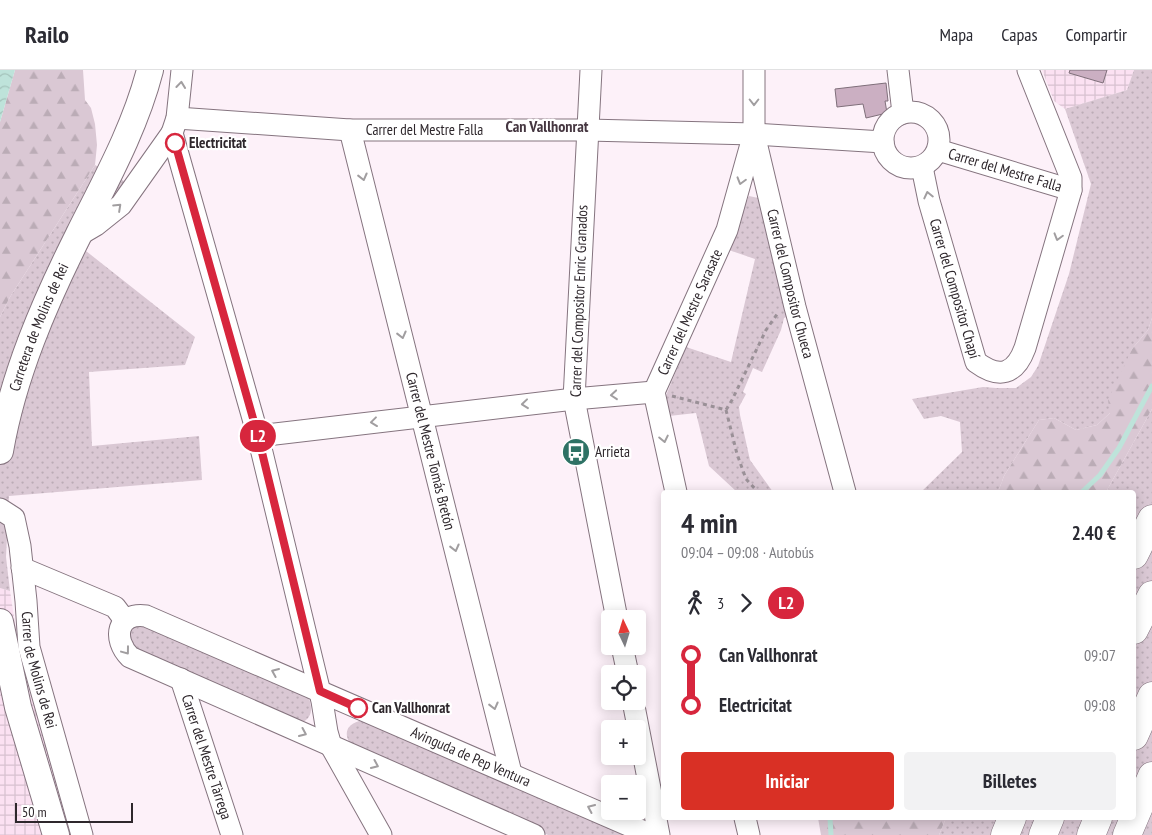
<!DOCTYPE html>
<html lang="es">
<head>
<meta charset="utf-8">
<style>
	body { margin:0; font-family:"PT Sans Narrow",sans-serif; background:#f2f2f3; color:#2b2b33; height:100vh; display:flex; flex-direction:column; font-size:19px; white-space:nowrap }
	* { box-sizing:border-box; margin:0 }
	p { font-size:16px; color:#7c7c81 }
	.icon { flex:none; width:28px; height:28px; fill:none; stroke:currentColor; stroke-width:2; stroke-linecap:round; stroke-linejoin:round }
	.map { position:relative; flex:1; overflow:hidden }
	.panel { position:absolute; left:661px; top:420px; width:475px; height:330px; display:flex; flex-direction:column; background:#fff; border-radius:5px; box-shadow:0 2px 12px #0003 }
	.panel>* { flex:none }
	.badge { padding:0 10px; border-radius:16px; font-size:18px; line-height:32px }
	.needle { width:32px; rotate:356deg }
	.controls { position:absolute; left:601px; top:540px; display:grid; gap:10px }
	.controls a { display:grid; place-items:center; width:45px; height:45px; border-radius:5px; background:#fff; box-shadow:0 2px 12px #0003; font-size:25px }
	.scale { position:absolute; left:15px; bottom:12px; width:118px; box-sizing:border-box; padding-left:5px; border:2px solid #2e272c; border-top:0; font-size:14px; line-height:18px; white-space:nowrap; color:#2e272c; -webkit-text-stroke:4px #fff; paint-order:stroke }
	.map>.badge { position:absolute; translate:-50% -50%; box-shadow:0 0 0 2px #fff }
	.legs { display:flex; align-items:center; gap:8px; height:55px; padding:0 20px; font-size:16px }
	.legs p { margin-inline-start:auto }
	.headline { display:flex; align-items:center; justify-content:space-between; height:85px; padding:0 20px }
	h1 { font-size:28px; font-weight:600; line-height:38px }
	.cta { display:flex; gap:10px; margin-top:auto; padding:10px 20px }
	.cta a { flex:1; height:58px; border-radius:5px; background:#d93025; color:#fff; font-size:20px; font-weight:600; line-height:58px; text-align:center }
	.cta a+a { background:#f2f2f3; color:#2b2b33 }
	ul { padding:0 20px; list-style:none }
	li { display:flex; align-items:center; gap:18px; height:50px; font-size:19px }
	li i { display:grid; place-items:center; width:8px; height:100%; margin:0 6px; background:currentColor }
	li i::after { content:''; width:12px; height:12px; margin:-6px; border:4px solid; border-radius:50%; background:#fff }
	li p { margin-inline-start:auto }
	li:first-child i { background:linear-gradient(#0000 50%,currentColor 0) }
	li:last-child i { background:linear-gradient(currentColor 50%,#0000 0) }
	header { display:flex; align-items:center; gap:30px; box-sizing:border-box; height:70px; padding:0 25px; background:#fff; border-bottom:1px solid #e1e1e2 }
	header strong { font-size:24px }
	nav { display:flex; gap:28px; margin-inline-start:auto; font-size:18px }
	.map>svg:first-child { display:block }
</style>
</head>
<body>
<header>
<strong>Railo</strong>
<nav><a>Mapa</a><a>Capas</a><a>Compartir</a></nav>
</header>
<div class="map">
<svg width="1152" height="765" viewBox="0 0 1152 765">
	<defs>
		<pattern id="industrial-grid" width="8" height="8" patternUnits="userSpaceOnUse" patternTransform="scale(1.25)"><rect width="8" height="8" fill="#fbe1f2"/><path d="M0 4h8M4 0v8" fill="none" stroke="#d7c1d0"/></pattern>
		<pattern id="grass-dots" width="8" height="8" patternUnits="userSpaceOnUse" patternTransform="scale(1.25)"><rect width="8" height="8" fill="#dac8d4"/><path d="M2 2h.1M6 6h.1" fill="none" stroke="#bbacb6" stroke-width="1.8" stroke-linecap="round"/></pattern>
		<pattern id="forest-firs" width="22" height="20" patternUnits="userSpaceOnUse" patternTransform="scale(1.25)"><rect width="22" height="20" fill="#dac8d4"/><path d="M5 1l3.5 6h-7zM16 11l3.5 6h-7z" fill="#bbacb6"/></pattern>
		<pattern id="water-waves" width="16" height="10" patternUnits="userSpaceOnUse" patternTransform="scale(1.25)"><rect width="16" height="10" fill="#bee3da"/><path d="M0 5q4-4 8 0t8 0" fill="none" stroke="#a4c3bb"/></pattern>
	</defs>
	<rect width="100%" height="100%" fill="#fdf1f9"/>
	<path fill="url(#industrial-grid)" d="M 1042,0 L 1134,0 L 1127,20 L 1065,39 L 1054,31 Z
		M 0,518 L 10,521 L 21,593 L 72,765 L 0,765 Z"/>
	<path fill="url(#grass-dots)" d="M 1134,0 L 1152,0 L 1152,248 L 1148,260 L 1132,279 L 1110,343 L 1097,355 L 1076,360 L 1054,348 L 1039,350 L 1004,406 L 998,422 L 921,422 L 962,382 L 960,352 L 941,346 L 924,349 L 912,329 L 983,317 L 996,318 L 1016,318 L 1031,307 L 1038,296 L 1069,204 L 1091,114 L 1065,39 L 1127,20 Z
		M 95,95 L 124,111 L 86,181 L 195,267 L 185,295 L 89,302 L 92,376 L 199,366 L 202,410 L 9,426 L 6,487 L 10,521 L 0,518 L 0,247 L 10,227 Z
		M 749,126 L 763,129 L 789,246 L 784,248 L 781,260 L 762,302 L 753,298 L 743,322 L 746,324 L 739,337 L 740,345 L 750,390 L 773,422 L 737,422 L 709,396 L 696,343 L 669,346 L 666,329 L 667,323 L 686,277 L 731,292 L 755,189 L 726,179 Z
		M 1152,339 L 1152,765 L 939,765 L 946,748 L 1134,748 L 1134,422 L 1106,422 Z
		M 137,552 L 309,628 C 312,638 313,646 303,652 L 131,581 L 129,557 Z
		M 363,650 L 627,765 L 548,765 L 357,681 C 342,668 343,654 363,650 Z"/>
	<path fill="url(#forest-firs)" d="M 15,0 L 83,0 L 85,30 L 91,38 L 95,54 L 97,75 L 95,95 L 10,227 L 0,247 L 0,52 Z
		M 1152,248 L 1152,339 L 1106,422 L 998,422 L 1004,406 L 1039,350 L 1054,348 L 1076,360 L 1097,355 L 1110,343 L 1108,330 L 1132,279 L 1148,260 Z
		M 818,748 L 946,748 L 939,765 L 821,765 Z"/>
	<path fill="url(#water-waves)" d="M 0,0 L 15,0 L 0,52 Z"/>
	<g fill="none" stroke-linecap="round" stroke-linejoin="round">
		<path stroke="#bee3da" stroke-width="5" d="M 1082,422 L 1100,405 L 1119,378 L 1152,316
			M 830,748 L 831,765"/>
	</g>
	<path fill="#cbafc2" stroke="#7f6f7a" d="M 1070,0 L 1107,0 L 1103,13 L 1069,3 Z
		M 886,13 L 888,31 L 885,31 L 887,43 L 866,48 L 863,34 L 837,37 L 835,19 Z"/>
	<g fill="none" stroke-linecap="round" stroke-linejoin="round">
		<defs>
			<g id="minor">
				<path d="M 182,0 L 177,48 L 172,63 L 258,366 L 322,631 L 327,662 L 331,676 L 381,765"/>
				<path d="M 591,0 L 574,329 L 617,549"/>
				<path id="s1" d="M 754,0 L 754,64 L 795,237 L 845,422"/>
				<path d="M 898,0 L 903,43"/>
				<circle cx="911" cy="70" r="28"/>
				<path id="s2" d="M 177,48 L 350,60 L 587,60 L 754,64 L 883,72"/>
				<path id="s3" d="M 350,60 L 511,703"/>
				<path id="s4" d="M 938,80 L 1071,120"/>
				<path id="s5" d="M 922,97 L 929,131 L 976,292 C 999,309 1015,305 1025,278 L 1071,120 L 1071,108 L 1028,0"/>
				<path d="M 79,165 L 96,155 L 121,135 L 172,63"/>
				<path d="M 258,366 L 574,329 L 654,322"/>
				<path id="s6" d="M 676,422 L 654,322 L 727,160 L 753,67"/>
				<path id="s7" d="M 0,439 L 14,448 L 20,476 L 26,531 L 29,577 L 82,765"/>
				<path d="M 22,498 L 115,537 L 124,549"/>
				<path d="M 622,576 L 628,604"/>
				<path id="s8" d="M 181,609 L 232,765"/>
				<path d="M 633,631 L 659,765"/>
				<path d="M 745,748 L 749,765"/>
				<path id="s9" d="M 534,765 L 130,587 C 112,569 117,542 146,546 L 651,765"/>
			</g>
			<g id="major">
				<path id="s10" d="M 0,381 C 13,305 45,232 79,164 C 106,110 135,58 150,0"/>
				<path d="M 0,552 L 18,637 L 56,765"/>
			</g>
			<path id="highway" d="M 1134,485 L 1152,449
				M 1134,560 L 1152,525
				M 1134,666 L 1152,626
				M 1005,765 L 1012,748
				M 1043,765 L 1050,748
				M 1091,765 L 1098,748
				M 1127,765 L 1152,706"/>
		</defs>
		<use href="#minor" stroke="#85747f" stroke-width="23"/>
		<use href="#major" stroke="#85747f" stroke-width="28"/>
		<use href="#highway" stroke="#85747f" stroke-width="29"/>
		<path stroke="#9a9097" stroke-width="3" stroke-dasharray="4 4" stroke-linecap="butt" d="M 672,326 L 726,340 L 732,330 L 766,260 L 778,243
			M 726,340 L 737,384 L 746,409 L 758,422"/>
		<use href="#minor" stroke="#fff" stroke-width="21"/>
		<use href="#major" stroke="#fff" stroke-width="26"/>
		<use href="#highway" stroke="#fff" stroke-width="28"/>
	</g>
	<defs><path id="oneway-chevron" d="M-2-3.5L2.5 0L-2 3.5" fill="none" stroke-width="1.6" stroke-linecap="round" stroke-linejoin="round" transform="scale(1.25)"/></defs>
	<g stroke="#a19ea0">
		<use href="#oneway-chevron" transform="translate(181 15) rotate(-84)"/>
		<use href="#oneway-chevron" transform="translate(754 32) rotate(90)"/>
		<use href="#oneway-chevron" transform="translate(363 107) rotate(76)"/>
		<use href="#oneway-chevron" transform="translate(741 111) rotate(106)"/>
		<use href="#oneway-chevron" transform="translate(928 125) rotate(-103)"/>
		<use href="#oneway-chevron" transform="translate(118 137) rotate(-43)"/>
		<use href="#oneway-chevron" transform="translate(1058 167) rotate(106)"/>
		<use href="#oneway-chevron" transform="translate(402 265) rotate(76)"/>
		<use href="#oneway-chevron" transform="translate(614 325) rotate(175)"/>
		<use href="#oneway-chevron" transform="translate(525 334) rotate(174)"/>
		<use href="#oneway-chevron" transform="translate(374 352) rotate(173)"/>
		<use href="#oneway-chevron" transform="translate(664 369) rotate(78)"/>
		<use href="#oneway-chevron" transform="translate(455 478) rotate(76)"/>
		<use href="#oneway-chevron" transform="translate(126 581) rotate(53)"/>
		<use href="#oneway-chevron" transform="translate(275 602) rotate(-157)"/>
		<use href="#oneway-chevron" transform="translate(494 636) rotate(76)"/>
		<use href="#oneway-chevron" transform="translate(303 663) rotate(24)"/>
		<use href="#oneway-chevron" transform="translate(375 695) rotate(24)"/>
		<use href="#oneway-chevron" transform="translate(591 738) rotate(-156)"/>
	</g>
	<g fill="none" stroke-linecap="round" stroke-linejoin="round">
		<defs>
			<path id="line-1" d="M 175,73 L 258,366 L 320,621 L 358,638"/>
		</defs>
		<use href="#line-1" stroke="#fff" stroke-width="11"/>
		<use href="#line-1" stroke="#d7263d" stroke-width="8"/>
	</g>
	<defs>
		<symbol id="bus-disc" viewBox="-11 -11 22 22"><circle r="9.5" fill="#2e7265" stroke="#fff"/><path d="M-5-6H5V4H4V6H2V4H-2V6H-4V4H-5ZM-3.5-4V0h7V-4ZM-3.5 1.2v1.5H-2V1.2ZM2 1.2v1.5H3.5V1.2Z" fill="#fff"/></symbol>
	</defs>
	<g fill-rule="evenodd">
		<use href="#bus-disc" x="560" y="366" width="32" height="32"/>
	</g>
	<g fill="#fff" stroke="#d7263d" stroke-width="2.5">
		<circle cx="175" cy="73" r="9"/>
		<circle cx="358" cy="638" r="9"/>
	</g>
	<g text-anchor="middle" stroke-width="4.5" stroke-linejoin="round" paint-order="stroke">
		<g font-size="15" fill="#2e272c" stroke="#fff">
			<text dy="5" stroke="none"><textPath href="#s2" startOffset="248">Carrer del Mestre Falla</textPath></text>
			<text dy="5" stroke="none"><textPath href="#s4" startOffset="70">Carrer del Mestre Falla</textPath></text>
			<text dy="5" stroke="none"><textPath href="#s1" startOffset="218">Carrer del Compositor Chueca</textPath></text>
			<text dy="5" stroke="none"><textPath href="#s5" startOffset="126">Carrer del Compositor Chapí</textPath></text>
			<text transform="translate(579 231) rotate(-88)" y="5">Carrer del Compositor Enric Granados</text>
			<text dy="5" stroke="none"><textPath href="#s6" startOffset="190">Carrer del Mestre Sarasate</textPath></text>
			<text dy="5" stroke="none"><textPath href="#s10" startOffset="130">Carretera de Molins de Rei</textPath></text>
			<text dy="5" stroke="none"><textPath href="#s3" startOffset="331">Carrer del Mestre Tomás Bretón</textPath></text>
			<text dy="5" stroke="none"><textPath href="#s7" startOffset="171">Carrer de Molins de Rei</textPath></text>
			<text dy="5" stroke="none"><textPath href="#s9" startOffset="858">Avinguda de Pep Ventura</textPath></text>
			<text dy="5" stroke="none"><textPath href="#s8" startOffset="82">Carrer del Mestre Tàrrega</textPath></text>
		</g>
		<g font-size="15" font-weight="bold" fill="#2e272c" stroke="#fff" text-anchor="start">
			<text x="189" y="78">Electricitat</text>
			<text x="372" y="643">Can Vallhonrat</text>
		</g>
		<g font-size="15" fill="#2e272c" stroke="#fff" text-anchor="start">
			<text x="595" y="387">Arrieta</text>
		</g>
		<g font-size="16" font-weight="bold" fill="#453640" stroke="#fff">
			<text x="547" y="62">Can Vallhonrat</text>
		</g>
	</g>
</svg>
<div class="controls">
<a><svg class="needle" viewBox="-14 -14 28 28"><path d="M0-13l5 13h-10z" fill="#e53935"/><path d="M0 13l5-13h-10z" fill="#7c7c81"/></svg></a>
<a><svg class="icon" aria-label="locate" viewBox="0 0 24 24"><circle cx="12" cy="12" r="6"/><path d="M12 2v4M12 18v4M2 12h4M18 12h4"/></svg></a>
<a>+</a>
<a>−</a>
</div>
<div class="scale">50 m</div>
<b class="badge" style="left:258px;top:366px;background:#d7263d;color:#fff">L2</b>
<section class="panel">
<div class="headline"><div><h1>4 min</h1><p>09:04 – 09:08 · Autobús</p></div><b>2.40 €</b></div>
<div class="legs"><svg class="icon" aria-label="walk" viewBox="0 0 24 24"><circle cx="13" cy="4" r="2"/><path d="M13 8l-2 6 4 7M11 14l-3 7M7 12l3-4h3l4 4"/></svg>3<svg class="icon" aria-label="forward" viewBox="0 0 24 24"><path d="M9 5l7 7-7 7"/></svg><b class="badge" style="background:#d7263d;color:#fff">L2</b></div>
<ul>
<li><i style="color:#d7263d"></i><b>Can Vallhonrat</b><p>09:07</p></li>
<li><i style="color:#d7263d"></i><b>Electricitat</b><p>09:08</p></li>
</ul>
<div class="cta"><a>Iniciar</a><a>Billetes</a></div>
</section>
</div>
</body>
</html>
